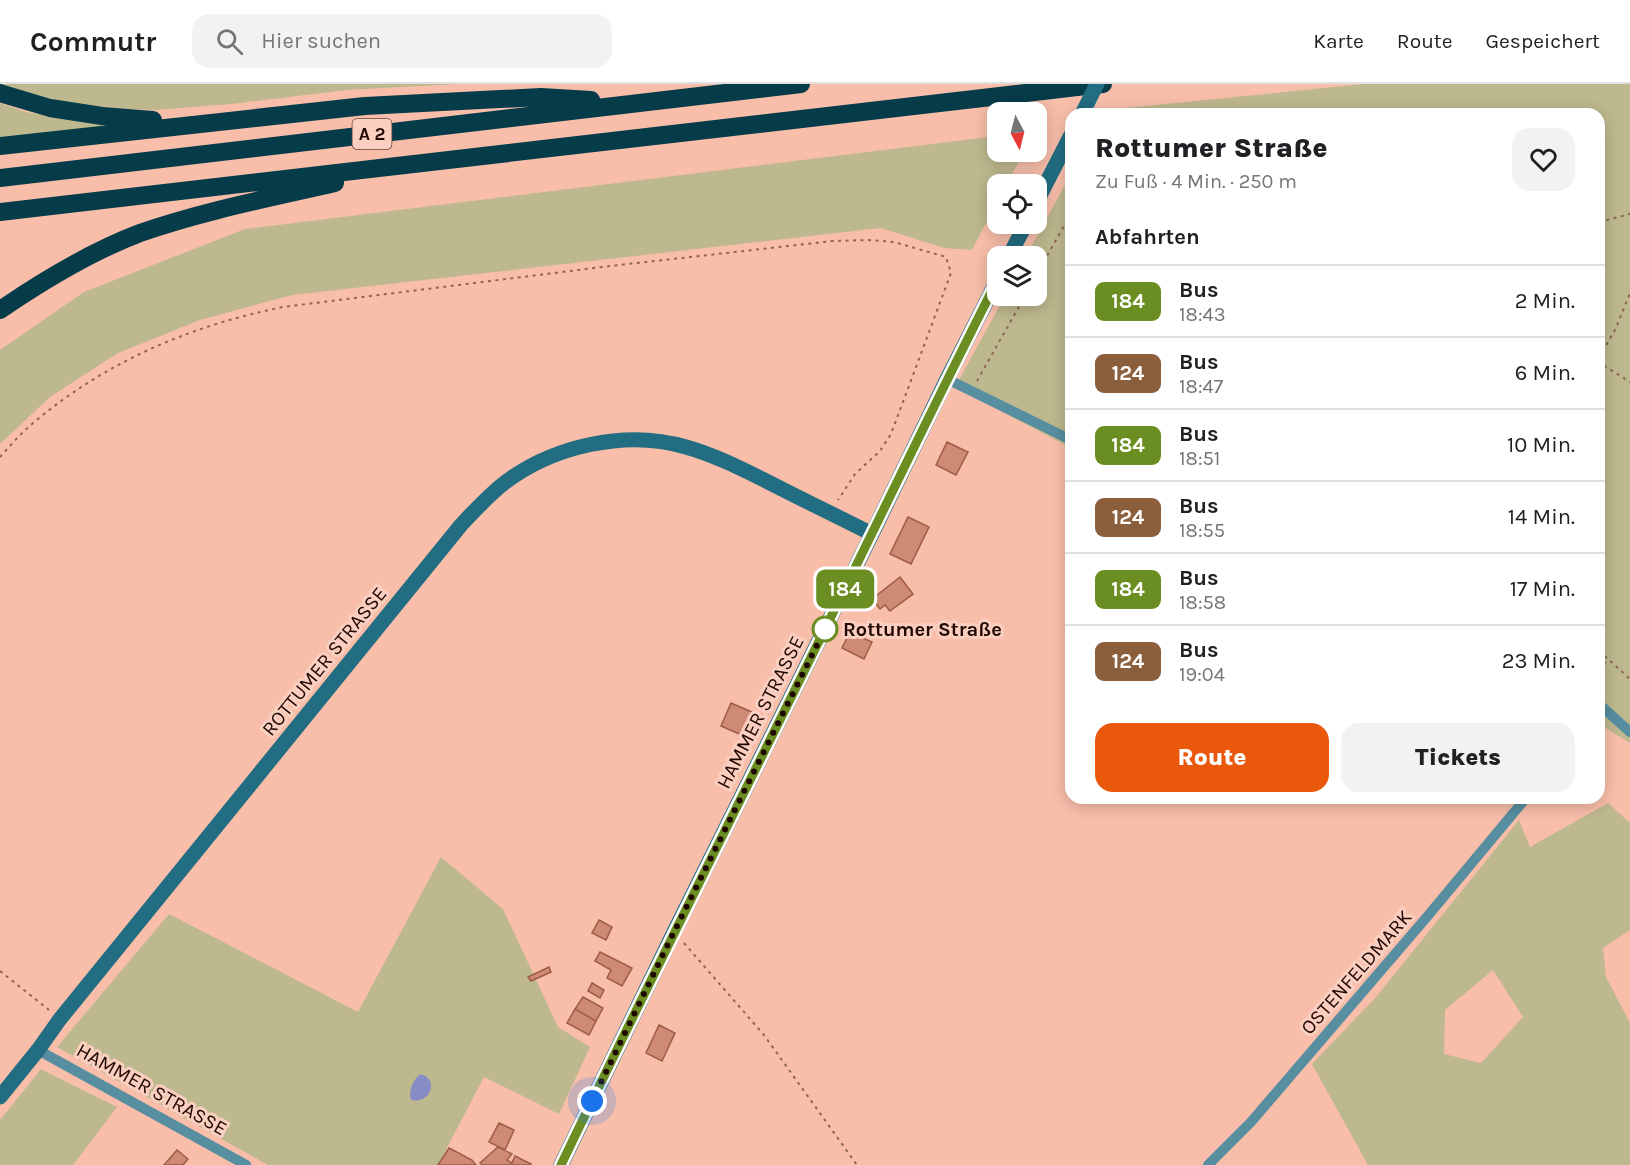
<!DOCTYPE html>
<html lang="de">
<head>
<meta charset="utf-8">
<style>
	body { margin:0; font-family:Karla,sans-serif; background:#f2f2f2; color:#202124; height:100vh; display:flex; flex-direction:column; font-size:22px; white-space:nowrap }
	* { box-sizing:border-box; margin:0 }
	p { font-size:20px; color:#757577 }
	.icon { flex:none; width:33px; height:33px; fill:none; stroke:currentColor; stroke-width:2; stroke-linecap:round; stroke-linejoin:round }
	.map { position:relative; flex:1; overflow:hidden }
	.drawer { position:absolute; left:1065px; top:24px; width:540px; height:696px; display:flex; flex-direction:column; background:#fff; border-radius:18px; box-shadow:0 3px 15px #0003 }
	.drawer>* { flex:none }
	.badge { padding:0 12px; border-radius:9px; font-size:21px; line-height:39px }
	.needle { width:39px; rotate:173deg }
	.controls { position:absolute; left:987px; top:18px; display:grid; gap:12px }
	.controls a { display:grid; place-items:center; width:60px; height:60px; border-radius:12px; background:#fff; box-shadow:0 3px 15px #0003; font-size:30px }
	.you { position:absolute; width:30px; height:30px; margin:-15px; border:4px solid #fff; border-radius:50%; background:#1a73e8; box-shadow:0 0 0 9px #1a73e833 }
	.map>.badge { position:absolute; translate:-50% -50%; box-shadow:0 0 0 3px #fff }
	h2 { padding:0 30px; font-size:22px; line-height:54px }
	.round { display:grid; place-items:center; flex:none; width:63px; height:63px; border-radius:18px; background:#f2f2f2 }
	.summary { display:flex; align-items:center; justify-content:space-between; height:102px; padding:0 30px }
	h1 { font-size:28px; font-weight:800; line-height:45px }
	.primary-button { display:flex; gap:12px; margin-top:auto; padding:12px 30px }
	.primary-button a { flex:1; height:69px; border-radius:18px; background:#ea580c; color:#fff; font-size:24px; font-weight:800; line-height:69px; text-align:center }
	.primary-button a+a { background:#f2f2f2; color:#202124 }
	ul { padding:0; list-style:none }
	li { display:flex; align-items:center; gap:18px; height:72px; padding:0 30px; border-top:2px solid #e0e0e0 }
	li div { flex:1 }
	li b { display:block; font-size:22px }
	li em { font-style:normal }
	li .badge { min-width:66px; font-weight:700; text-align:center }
	header { display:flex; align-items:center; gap:36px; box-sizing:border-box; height:84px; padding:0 30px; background:#fff; border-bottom:2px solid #e0e0e0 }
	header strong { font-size:28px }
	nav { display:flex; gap:33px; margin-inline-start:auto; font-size:21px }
	.search { width:420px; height:54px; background:#f2f2f2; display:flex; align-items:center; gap:15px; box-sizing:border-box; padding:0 21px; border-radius:18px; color:#757577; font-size:22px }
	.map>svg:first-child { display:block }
</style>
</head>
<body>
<header>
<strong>Commutr</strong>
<div class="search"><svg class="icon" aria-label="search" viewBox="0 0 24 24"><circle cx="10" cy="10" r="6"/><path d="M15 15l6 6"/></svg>Hier suchen</div>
<nav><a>Karte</a><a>Route</a><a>Gespeichert</a></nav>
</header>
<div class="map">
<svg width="1630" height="1081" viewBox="0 0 1630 1081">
	<rect width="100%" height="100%" fill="#f8beaa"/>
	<path fill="#beb88e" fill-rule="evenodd" d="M 0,0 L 458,0 L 347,6 L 231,20 L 157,26 L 87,23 L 19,8 Z
		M 1363,0 L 1630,0 L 1630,659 L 1599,640 L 1599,30 L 1104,30 L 1106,26 Z
		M 0,19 L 26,28 L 114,42 L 0,54 Z
		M 997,52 L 998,68 L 1024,68 L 1007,100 L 998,100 L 997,118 L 972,166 L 944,164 L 881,144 L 292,211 L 200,236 L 118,269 L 50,313 L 0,360 L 0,266 L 84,208 L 245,145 Z
		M 1071,90 L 1071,364 L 955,303 L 1005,212 L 1036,212 L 1036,172 L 1026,172 Z
		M 1608,719 L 1630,739 L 1630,846 L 1603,864 L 1606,893 L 1630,939 L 1630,1081 L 1368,1081 L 1312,980 L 1376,913 L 1519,736 L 1530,763 ZM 1493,886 L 1523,933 L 1481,979 L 1444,970 L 1445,926 Z
		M 441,773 L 503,825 L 558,943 L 590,963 L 559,1030 L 484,993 L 438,1081 L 268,1081 L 57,963 L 169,830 L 358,928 Z
		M 41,985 L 117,1023 L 73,1081 L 0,1081 L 0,1036 Z"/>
	<path fill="#878cc4" d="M 420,990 C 439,994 432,1020 411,1016 C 408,1006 413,997 420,990 Z"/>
	<path fill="#ce8a72" stroke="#9c5c46" stroke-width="1.5" d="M 947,358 L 968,368 L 956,391 L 936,381 Z
		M 908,433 L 929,443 L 911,480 L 890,470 Z
		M 900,493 L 913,510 L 890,527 L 885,521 L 880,525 L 872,515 Z
		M 850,548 L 872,558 L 864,575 L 842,564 Z
		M 731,619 L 761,632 L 751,655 L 721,642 Z
		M 599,836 L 612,843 L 606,856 L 592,849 Z
		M 600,868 L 632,884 L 622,902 L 607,894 L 611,886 L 595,877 Z
		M 549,883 L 551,888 L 531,897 L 528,893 Z
		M 592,899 L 604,906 L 600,914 L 588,907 Z
		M 583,913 L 603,924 L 596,937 L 575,925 Z
		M 575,925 L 596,937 L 589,951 L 567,939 Z
		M 659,941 L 675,949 L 662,977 L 646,969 Z
		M 499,1039 L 514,1046 L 505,1066 L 489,1058 Z
		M 498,1063 L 512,1070 L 507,1076 L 512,1079 L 511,1081 L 482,1081 L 480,1079 Z
		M 449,1064 L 472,1076 L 476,1081 L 438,1081 Z
		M 177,1066 L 188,1075 L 183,1081 L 164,1081 Z
		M 515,1072 L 531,1080 L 531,1081 L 511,1081 Z"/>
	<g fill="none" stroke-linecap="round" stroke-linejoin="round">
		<path stroke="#8d6457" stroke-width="2" stroke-dasharray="3 4.5" stroke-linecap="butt" d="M 1599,138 L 1630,130
			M 1036,191 L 1071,130
			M 1599,274 L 1616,244 L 1630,209
			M 1599,276 L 1606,283 L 1630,298
			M 977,297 L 1025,212
			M 0,373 C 10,362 20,350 32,340 C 105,278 189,242 283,223 L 610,182 L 833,157 L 869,156 L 894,158 L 946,173 L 951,189 L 891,350 L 880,367 L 855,390 L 838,416
			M 1599,567 L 1630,595
			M 1599,602 L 1606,574
			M 684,859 L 764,951 L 857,1081
			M 0,887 L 49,926"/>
		<path stroke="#578ea0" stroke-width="10" d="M 947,295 L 1071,356
			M 1599,620 L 1630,648
			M 38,966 L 246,1081
			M 1208,1081 L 1251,1038 L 1426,834 L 1526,714"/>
		<path stroke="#226d81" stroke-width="15" d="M 1036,119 L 1071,51
			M 1009,172 L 1026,140
			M 0,1013 L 38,966 L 60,935 L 461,441 C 474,427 488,412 503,400 C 552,362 626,345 686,363 C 718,372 748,388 778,403 C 809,419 841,434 872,450
			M 561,1081 L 674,848 L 872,450 L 947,295 L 998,195"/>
		<path stroke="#063c4a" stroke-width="18" d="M 0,9 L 50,24 L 102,32 L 153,36
			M 0,62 L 365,22 L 541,13 L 591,16
			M 0,94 L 801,0
			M 0,128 L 1103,0
			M 0,226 C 44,196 90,168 140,149 C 203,127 270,114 335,99"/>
		<path stroke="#226d81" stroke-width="15" d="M 1082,30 L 1097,0"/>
	</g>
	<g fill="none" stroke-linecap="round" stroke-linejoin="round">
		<defs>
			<path id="line" d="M 561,1081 C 647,902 736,725 824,547 C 882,430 938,312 998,195"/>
		</defs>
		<use href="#line" stroke="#fff" stroke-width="14"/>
		<use href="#line" stroke="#6b8e23" stroke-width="9"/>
		<path stroke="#200802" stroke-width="6" stroke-dasharray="0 10.8" d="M 592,1017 L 674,848 L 825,545"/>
	</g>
	<circle fill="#fff" stroke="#6b8e23" stroke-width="3" cx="825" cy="545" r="12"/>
	<g text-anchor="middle" stroke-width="6" stroke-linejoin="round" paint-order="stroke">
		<rect fill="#fbcfc0" stroke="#62443b" stroke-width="1.5" x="352.5" y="35" width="39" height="30" rx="4.5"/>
		<g font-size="18" font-weight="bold" fill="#200802">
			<text x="372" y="56">A 2</text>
		</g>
		<g font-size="20" font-weight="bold" fill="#200802" stroke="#fbcfc0" text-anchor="start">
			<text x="843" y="552">Rottumer Straße</text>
		</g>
		<g font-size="20" fill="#200802" stroke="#fbcfc0">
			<text transform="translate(324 577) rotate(-51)" y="7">ROTTUMER STRASSE</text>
			<text transform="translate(760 628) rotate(-63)" y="7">HAMMER STRASSE</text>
			<text transform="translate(1356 888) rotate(-49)" y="7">OSTENFELDMARK</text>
			<text transform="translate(152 1005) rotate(29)" y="7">HAMMER STRASSE</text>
		</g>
	</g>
</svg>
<div class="controls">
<a><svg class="needle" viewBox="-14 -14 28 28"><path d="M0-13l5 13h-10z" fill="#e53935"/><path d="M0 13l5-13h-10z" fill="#757577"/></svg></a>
<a><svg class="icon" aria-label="locate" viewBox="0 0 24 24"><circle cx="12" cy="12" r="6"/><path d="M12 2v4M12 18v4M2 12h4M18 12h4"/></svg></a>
<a><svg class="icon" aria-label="layers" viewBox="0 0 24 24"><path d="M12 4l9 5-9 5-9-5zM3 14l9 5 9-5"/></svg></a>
</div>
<div class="you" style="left:592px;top:1017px"></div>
<b class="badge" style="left:845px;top:505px;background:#6b8e23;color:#fff">184</b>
<section class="drawer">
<div class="summary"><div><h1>Rottumer Straße</h1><p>Zu Fuß · 4 Min. · 250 m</p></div><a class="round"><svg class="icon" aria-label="heart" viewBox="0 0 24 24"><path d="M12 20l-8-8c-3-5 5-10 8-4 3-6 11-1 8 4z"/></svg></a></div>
<h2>Abfahrten</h2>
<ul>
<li><span class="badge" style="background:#6b8e23;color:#fff">184</span><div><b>Bus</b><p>18:43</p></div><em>2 Min.</em></li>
<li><span class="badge" style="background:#8b5e3c;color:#fff">124</span><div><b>Bus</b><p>18:47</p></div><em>6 Min.</em></li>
<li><span class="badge" style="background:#6b8e23;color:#fff">184</span><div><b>Bus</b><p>18:51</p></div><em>10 Min.</em></li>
<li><span class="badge" style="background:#8b5e3c;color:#fff">124</span><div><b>Bus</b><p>18:55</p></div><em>14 Min.</em></li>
<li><span class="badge" style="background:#6b8e23;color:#fff">184</span><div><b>Bus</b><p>18:58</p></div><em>17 Min.</em></li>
<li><span class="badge" style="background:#8b5e3c;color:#fff">124</span><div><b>Bus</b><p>19:04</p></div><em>23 Min.</em></li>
</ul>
<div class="primary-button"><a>Route</a><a>Tickets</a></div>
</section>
</div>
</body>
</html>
